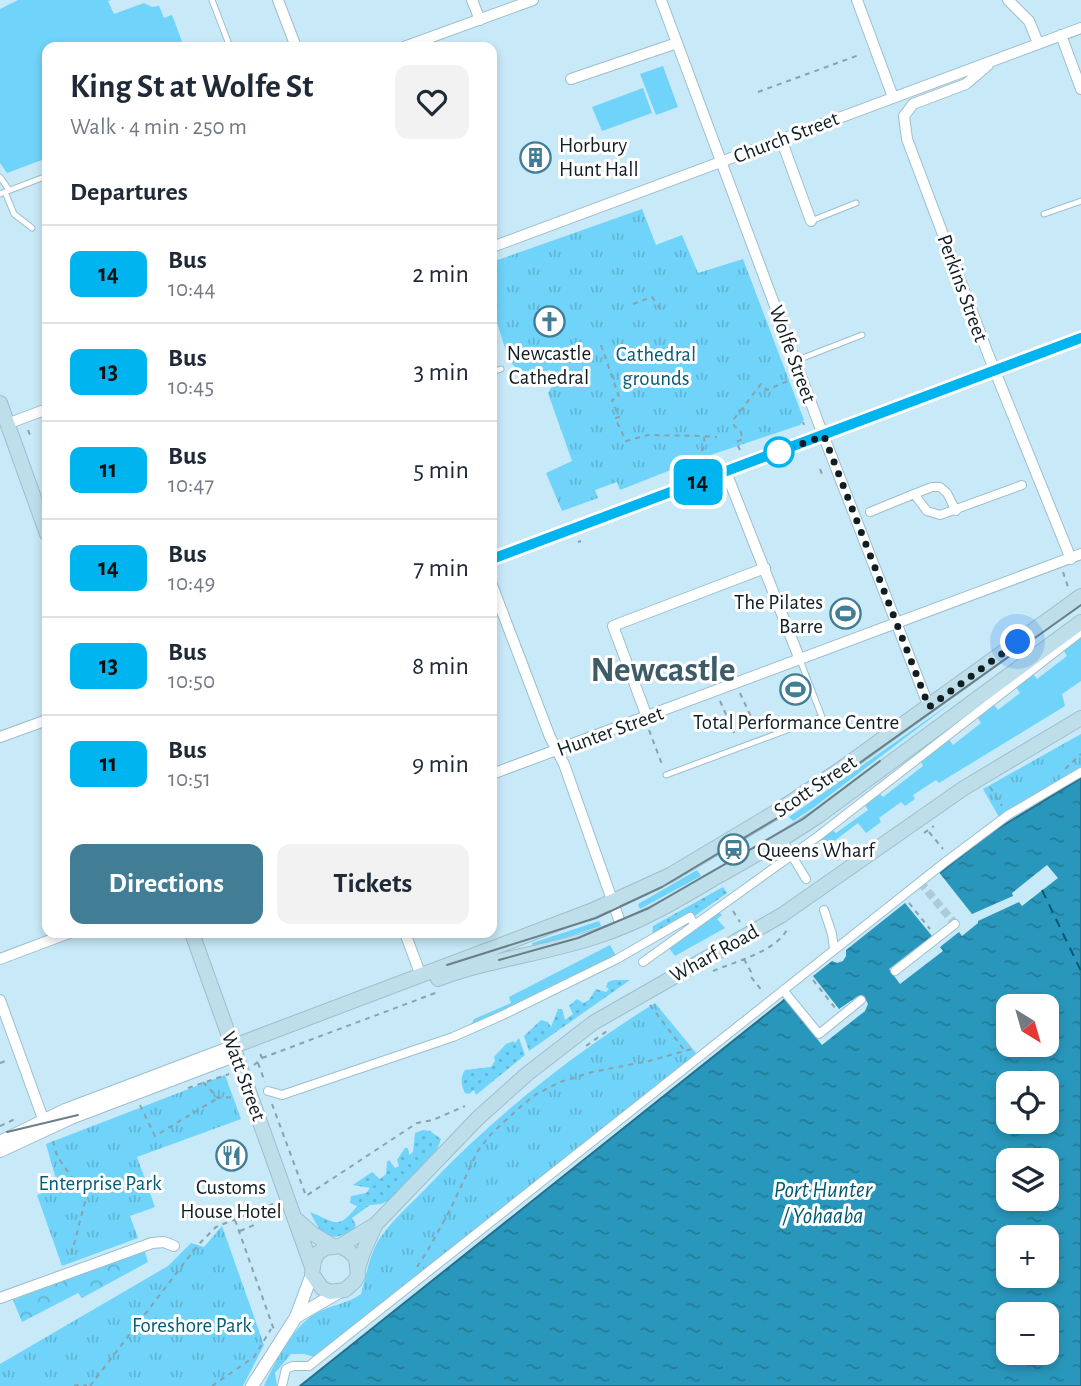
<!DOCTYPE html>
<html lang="en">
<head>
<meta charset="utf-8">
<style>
	body { margin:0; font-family:"Alegreya Sans",sans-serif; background:#f2f2f3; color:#1f2937; height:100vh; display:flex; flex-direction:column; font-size:26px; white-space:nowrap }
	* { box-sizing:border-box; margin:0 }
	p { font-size:23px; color:#747a83 }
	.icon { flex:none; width:38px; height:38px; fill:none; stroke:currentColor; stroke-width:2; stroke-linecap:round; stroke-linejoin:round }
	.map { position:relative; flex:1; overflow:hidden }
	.side { position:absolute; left:42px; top:42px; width:455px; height:896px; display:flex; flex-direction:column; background:#fff; border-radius:14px; box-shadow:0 4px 10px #0003 }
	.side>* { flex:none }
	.badge { padding:0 14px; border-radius:10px; font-size:24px; line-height:46px }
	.needle { width:46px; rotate:143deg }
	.buttons { position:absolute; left:996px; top:994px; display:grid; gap:14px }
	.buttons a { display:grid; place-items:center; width:63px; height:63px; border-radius:14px; background:#fff; box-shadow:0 4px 10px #0003; font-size:35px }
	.you { position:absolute; width:35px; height:35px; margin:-18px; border:5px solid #fff; border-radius:50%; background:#1a73e8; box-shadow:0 0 0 10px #1a73e833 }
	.map>.badge { position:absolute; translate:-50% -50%; box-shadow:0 0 0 4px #fff }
	h2 { padding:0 28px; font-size:26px; line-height:63px }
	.round { display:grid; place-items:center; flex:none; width:74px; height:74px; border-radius:14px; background:#f2f2f3 }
	.head { display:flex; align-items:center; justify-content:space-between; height:119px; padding:0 28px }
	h1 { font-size:33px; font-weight:600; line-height:52px }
	.action { display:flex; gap:14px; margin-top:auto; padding:14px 28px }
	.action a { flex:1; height:80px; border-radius:14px; background:#417d95; color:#fff; font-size:28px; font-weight:600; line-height:80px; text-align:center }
	.action a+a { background:#f2f2f3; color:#1f2937 }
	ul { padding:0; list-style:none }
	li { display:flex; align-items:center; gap:21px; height:98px; padding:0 28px; border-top:2px solid #e0e1e3 }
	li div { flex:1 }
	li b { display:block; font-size:26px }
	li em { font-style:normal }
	li .badge { min-width:77px; font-weight:700; text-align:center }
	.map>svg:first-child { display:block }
</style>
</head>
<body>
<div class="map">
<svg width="1081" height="1386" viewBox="0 0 1081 1386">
	<defs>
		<pattern id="forest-crowns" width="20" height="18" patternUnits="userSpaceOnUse" patternTransform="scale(1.75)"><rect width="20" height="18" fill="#70d3f9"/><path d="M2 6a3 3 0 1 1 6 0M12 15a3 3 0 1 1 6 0" fill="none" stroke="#60b5d5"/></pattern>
		<pattern id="park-tufts" width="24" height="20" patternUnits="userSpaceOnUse" patternTransform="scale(1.75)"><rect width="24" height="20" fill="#70d3f9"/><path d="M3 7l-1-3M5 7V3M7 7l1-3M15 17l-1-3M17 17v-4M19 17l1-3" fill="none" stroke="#60b5d5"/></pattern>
		<pattern id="garden-dots" width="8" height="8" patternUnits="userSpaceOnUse" patternTransform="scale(1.75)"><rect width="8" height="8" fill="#70d3f9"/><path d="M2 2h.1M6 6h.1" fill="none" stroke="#60b5d5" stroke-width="1.8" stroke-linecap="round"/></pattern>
		<pattern id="water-ripples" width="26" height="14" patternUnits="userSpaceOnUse" patternTransform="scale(1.75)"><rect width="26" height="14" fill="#2997bc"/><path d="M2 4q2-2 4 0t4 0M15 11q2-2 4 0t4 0" fill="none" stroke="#227b98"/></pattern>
	</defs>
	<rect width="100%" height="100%" fill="#c8e9f8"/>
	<path fill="#70d3f9" d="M 18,0 L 111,0 L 108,1 L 114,14 L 144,3 L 152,7 L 159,6 L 164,18 L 172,15 L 184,47 L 47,47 L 47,158 L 7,173 L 0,163 L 0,9 Z
		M 663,66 L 678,107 L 656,115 L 640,74 Z
		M 643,88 L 652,113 L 602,131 L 592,107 Z
		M 1081,637 L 1081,681 L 1062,694 L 1065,706 L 939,783 L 936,780 L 913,795 L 915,799 L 905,806 L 901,802 L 879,818 L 881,822 L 866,833 L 858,823 L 825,848 L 819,840 L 832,830 L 836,833 L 868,810 L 865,805 L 880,794 L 883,797 L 923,766 L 921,762 L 949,739 L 953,745 L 981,723 L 978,718 L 994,705 L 998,710 L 1020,693 L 1016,687 L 1033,674 L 1037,679 L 1067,656 L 1064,651 Z
		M 955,700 L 813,808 L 793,821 L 789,817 Z
		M 697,870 L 701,876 L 640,909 L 638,904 Z
		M 719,912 L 722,915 L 717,919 L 725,928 L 675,956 L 669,948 Z
		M 599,921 L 601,926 L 533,948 L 532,943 Z
		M 610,945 L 616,956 L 470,1027 L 474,1019 L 511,1003 L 509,997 Z"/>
	<path fill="url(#forest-crowns)" d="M 144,1249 L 148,1262 L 82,1298 L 78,1293 L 22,1322 L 13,1300 Z"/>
	<path fill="url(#park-tufts)" d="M 642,209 L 656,245 L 682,235 L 698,273 L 743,259 L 804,420 L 800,425 L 696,460 L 620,490 L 617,482 L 595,490 L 598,498 L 562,511 L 546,473 L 572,461 L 548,393 L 555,381 L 551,370 L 530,374 L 515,367 L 508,358 L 492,306 L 492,262 Z
		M 1081,734 L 1081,768 L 999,817 L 983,789 Z
		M 655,1003 L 697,1054 L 315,1357 L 304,1354 L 291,1354 L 275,1373 L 277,1386 L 264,1386 C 274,1364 293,1326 315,1314 C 329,1305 348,1304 361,1294 C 366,1276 370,1253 380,1238 C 394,1218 414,1201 431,1183 C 497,1114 573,1054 655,1003 Z
		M 225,1075 L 241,1119 L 137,1157 L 155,1207 L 130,1216 L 138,1238 L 62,1266 L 37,1195 L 58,1186 L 46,1144 Z
		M 222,1226 L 264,1345 L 243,1386 L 0,1386 L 0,1364 L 168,1266 L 191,1243 L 204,1247 Z"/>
	<path fill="url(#garden-dots)" d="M 723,887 L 727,893 L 693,917 L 652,937 L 653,926 Z
		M 614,980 L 630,980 L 529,1051 L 524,1036 L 541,1020 L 548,1022 L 551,1027 L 558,1009 L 562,1009 L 565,1020 L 573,1014 L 569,1006 L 577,999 L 583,1003 L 589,1000 L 596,989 L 606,992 L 609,989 L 606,987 L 608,982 Z
		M 519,1038 L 525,1055 L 476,1095 L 474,1090 L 469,1094 L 465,1093 C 461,1086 460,1077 465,1070 L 491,1067 L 495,1061 L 494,1057 L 506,1044 L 513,1041 L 515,1043 Z
		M 423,1130 L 430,1131 L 441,1139 L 437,1150 L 388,1201 L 381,1204 L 370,1205 L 352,1218 L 356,1225 L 353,1231 C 326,1243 322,1236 310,1212 C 335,1222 338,1231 357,1206 L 350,1203 L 351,1196 L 366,1193 L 370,1188 L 353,1185 L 372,1172 L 380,1179 L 386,1174 L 387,1162 L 389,1160 L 395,1168 L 399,1166 L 397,1160 L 405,1148 L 408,1148 L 409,1155 L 413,1152 L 415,1133 Z"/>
	<path fill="url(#water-ripples)" stroke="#22728e" stroke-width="2" fill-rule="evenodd" d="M 1081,778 L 1081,1386 L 300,1386 L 783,1001 L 805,980 L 989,834 ZM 1008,1006 L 1046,1006 L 1046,1045 L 1008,1045 ZM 1008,1083 L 1046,1083 L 1046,1122 L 1008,1122 ZM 1008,1160 L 1046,1160 L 1046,1199 L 1008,1199 ZM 1008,1237 L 1046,1237 L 1046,1276 L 1008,1276 ZM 1008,1314 L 1046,1314 L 1046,1353 L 1008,1353 Z"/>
	<path fill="#c8e9f8" d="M 1047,865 L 1058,878 L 1022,906 L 1019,902 L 978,921 L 978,923 L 962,936 L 959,932 L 940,947 L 943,951 L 900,984 L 889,969 L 932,936 L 905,903 L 846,950 L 846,956 L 843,961 L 837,963 L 832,961 L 813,976 L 839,1009 L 858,996 L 865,998 L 868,1004 L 865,1011 L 822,1045 L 783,996 L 803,977 L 938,871 L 972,914 L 1013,896 L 1012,893 Z"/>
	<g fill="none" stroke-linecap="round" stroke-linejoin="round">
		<path stroke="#005973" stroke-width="2" stroke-dasharray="9 7" stroke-linecap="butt" d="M 1042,890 L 1081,971"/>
		<path stroke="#accad8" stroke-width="8" stroke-dasharray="8 4" stroke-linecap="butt" d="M 920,882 L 955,924"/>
		<defs>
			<path id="service" d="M 212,0 L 230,47
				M 0,177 L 9,190
				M 5,192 L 14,214 L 32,228
				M 0,194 L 47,176
				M 1044,214 L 1081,201
				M 811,221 L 856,203
				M 795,361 L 862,335
				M 492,372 L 501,369
				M 666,775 L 822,717 L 800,660"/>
			<path id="pedestrian" d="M 914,494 L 932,487 L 940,487 L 947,493 L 956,511
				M 870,512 L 914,494 L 927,511 L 940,515 L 1022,485
				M 786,846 L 806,879
				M 824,910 L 832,934 L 834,949
				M 643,962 L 817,837 L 1081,632
				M 895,971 L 955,924
				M 783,990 L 819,1034 L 861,1000
				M 268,1091 L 282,1095 L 453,1037 L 503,1015 L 617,959 L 690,917 L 694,924
				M 282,1386 L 286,1369 L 293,1366 L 309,1366 L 944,863 L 1008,815 L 1081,772"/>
			<path id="minor" d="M 278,0 L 296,47
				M 472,0 L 480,20
				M 661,0 L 817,419 L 929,707
				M 857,0 L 893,97
				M 1008,0 L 1029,21 L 1038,43
				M 1061,35 L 1081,89
				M 404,47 L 533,0
				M 988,65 L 966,84 L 913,104 L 904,116 L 907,139 L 988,354 L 1071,559
				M 571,79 L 677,43
				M 781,139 L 811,221
				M 492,247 L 1081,28
				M 7,424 L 47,409
				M 726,472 L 800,660
				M 492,585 L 550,737 L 564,764 L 622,928
				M 647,717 L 613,626 L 765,568
				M 0,737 L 47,720
				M 492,774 L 1081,554
				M 405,933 L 421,976
				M 0,959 L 69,933
				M 0,1000 L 46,1127
				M 0,1298 L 152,1243 L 164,1242 L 174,1246"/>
			<path id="tertiary" d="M 0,1142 L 65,1110 L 234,1046
				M 0,1151 L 71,1118 L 237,1055
				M 296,1317 L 339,1292
				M 252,1386 L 296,1317 L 312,1274"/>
			<path id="secondary" d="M 0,403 L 47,534
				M 492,559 L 1081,338
				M 192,933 L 312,1267
				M 438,979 C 490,959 545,954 598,936 C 639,923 676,901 713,879 C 749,859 784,839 818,816 L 1081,622
				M 234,1046 L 593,910 L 670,875 L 774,813 L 838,771 L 1081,596
				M 297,1220 L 313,1234 L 333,1246
				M 340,1246 L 349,1251 L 356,1258 L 358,1275 L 355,1281 L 345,1290 L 330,1292 L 322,1288 L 312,1274 L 314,1260 L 318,1253 L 325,1248 L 340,1246 L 376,1224 L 478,1118 L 527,1074 L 593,1023 L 782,915 L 964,788 L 1081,718
				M 358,1268 L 364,1250 L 375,1226"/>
		</defs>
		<use href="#service" stroke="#9dbecc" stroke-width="7"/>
		<use href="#pedestrian" stroke="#9dbecc" stroke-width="10"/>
		<use href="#minor" stroke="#9dbecc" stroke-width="12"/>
		<use href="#tertiary" stroke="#9dbecc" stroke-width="14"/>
		<use href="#secondary" stroke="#9dbecc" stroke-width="16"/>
		<path stroke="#88a2ad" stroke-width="2" stroke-dasharray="5 5" stroke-linecap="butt" d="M 758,92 L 859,55
			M 633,304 L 652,297 L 663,313
			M 601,345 L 619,397 L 612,400 L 619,417 L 615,418 L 626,441 L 648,435 L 704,436 C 706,453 696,462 681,467 L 683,472
			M 803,422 L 804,425
			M 28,430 L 30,435
			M 705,436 L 717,437
			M 740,450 L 736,442 L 743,439 L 740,430 L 734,426 L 734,419 L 761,384 L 767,390 L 788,381
			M 820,469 L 823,477
			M 492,536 L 495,543
			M 578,542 L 581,541
			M 1063,572 L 1068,587
			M 740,693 L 758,732
			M 720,701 L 736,737
			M 649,730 L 663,767
			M 1065,769 L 1081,754
			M 990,787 L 1002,806
			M 929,832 L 943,849
			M 924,833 L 934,826
			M 909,903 L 930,929
			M 733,911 L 740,922
			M 744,959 L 751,972 L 751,977 L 763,992
			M 713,971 C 736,961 776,952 788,928
			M 813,980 L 836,1009
			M 650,1005 L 685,1051
			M 586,1046 L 607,1031
			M 262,1058 L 438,992
			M 0,1063 L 8,1060
			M 258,1063 L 265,1082
			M 254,1065 L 262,1058 L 259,1051
			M 203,1082 L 218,1098 L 236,1097
			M 188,1088 L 229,1074
			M 272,1104 L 306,1196 L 417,1123 L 433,1120 L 465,1106
			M 140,1105 L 155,1136 L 218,1098
			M 0,1126 L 13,1120 L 14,1122
			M 53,1141 L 57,1156 L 86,1198 L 70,1260
			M 235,1220 L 274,1330
			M 240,1231 L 254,1225 L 250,1215
			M 417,1267 L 428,1250 L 451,1208 L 477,1152 L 492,1133 L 519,1108 L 535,1095 L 560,1082 L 592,1072 L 649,1061 L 692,1049
			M 74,1386 L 81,1384 L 87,1386
			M 90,1386 L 198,1245 L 216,1227 L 273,1204
			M 212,1386 L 254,1357 L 271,1329"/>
		<use href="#service" stroke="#fff" stroke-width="5"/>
		<use href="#pedestrian" stroke="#fff" stroke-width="8"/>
		<use href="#minor" stroke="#fff" stroke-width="10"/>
		<use href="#tertiary" stroke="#fff" stroke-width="12"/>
		<use href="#secondary" stroke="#bedfea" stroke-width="14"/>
		<path stroke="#687f89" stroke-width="2" d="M 499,960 L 578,938 L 649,908 L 803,819 L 880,761
			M 447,965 L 596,918 L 662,887 L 809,799 L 1081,605
			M 7,1132 L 78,1115"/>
	</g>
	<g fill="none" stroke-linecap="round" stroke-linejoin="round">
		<defs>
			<path id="line" d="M 492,559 L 1081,338"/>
		</defs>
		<use href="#line" stroke="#fff" stroke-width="16"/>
		<use href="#line" stroke="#00b5ef" stroke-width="10"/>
		<path stroke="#101d22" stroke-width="7" stroke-dasharray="0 12.6" d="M 779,452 L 824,436 L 929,707 L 1018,642"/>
	</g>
	<defs>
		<symbol id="building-ring" viewBox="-11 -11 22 22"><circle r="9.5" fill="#fff" stroke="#417d95" stroke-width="1.5"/><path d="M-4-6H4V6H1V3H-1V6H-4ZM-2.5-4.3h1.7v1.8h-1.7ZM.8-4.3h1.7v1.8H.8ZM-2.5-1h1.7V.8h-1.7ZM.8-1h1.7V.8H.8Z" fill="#417d95"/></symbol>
		<symbol id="church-ring" viewBox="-11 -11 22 22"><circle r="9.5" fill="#fff" stroke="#417d95" stroke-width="1.5"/><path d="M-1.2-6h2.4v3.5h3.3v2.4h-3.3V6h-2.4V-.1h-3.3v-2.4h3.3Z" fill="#417d95"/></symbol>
		<symbol id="stadium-ring" viewBox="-11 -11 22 22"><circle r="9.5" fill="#fff" stroke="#417d95" stroke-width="1.5"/><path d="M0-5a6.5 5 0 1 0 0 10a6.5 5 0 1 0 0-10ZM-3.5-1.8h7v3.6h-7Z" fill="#417d95"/></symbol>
		<symbol id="station-ring" viewBox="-11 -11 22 22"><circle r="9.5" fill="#fff" stroke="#417d95" stroke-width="1.5"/><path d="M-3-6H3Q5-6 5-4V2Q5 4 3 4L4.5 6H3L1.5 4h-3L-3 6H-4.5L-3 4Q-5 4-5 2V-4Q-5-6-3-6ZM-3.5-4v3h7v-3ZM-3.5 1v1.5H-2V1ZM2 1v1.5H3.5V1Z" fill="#417d95"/></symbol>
		<symbol id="restaurant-ring" viewBox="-11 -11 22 22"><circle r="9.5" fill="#fff" stroke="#417d95" stroke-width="1.5"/><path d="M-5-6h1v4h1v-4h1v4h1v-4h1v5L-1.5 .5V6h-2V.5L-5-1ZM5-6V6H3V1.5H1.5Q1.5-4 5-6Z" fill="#417d95"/></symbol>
	</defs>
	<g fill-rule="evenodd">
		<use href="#building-ring" x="518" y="140" width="35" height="35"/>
		<use href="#church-ring" x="532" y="304" width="35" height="35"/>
		<use href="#stadium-ring" x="828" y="596" width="35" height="35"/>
		<use href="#stadium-ring" x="778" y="672" width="35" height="35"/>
		<use href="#station-ring" x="716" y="832" width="35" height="35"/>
		<use href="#restaurant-ring" x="214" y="1138" width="35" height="35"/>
	</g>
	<circle fill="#fff" stroke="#00b5ef" stroke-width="3.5" cx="779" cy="452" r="14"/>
	<g text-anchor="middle" stroke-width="6" stroke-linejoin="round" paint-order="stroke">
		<g font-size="21" fill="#101d22" stroke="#fff">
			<text transform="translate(786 137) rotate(-21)" y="7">Church Street</text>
			<text transform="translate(963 288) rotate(70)" y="7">Perkins Street</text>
			<text transform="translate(793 354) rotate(70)" y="7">Wolfe Street</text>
			<text transform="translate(610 731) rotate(-20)" y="7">Hunter Street</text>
			<text transform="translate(815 786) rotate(-34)" y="7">Scott Street</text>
			<text transform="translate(714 953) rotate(-29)" y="7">Wharf Road</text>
			<text transform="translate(244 1076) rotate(70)" y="7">Watt Street</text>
		</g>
		<g font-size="21" fill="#101d22" stroke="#fff">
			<text x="559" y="152" text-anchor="start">Horbury<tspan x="559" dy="24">Hunt Hall</tspan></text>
			<text x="549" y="360">Newcastle<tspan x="549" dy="24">Cathedral</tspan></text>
			<text x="823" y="609" text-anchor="end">The Pilates<tspan x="823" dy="24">Barre</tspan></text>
			<text x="796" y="729">Total Performance Centre</text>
			<text x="757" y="857" text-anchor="start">Queens Wharf</text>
			<text x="231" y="1194">Customs<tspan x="231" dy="24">House Hotel</tspan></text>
		</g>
		<g font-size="21" fill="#045c76" stroke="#fff">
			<text x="656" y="361">Cathedral<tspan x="656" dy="24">grounds</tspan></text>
			<text x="100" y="1190">Enterprise Park</text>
			<text x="192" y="1332">Foreshore Park</text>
		</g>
		<g font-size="23" font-style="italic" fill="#005973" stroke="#fff">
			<text x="823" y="1197">Port Hunter<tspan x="823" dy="26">/ Yohaaba</tspan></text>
		</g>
		<g font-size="35" font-weight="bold" fill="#3d5b68" stroke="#fff">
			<text x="663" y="681">Newcastle</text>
		</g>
	</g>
</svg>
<div class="buttons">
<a><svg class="needle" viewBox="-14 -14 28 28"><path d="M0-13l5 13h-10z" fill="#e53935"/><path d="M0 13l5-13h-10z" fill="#747a83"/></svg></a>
<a><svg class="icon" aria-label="locate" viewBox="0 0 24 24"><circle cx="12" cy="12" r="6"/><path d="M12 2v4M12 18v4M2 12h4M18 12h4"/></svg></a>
<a><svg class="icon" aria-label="layers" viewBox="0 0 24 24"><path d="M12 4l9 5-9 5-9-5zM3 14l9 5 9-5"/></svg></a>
<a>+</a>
<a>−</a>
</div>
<div class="you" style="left:1018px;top:642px"></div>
<b class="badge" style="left:698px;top:482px;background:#00b5ef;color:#111">14</b>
<section class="side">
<div class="head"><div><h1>King St at Wolfe St</h1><p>Walk · 4 min · 250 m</p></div><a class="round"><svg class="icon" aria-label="heart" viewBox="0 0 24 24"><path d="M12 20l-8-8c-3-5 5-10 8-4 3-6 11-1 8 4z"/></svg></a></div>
<h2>Departures</h2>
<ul>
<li><span class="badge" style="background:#00b5ef;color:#111">14</span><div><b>Bus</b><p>10:44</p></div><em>2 min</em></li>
<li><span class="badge" style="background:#00b5ef;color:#111">13</span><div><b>Bus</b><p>10:45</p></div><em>3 min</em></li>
<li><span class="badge" style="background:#00b5ef;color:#111">11</span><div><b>Bus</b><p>10:47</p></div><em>5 min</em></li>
<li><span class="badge" style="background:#00b5ef;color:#111">14</span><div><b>Bus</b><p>10:49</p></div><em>7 min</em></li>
<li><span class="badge" style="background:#00b5ef;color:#111">13</span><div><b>Bus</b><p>10:50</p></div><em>8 min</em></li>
<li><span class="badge" style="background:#00b5ef;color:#111">11</span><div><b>Bus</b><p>10:51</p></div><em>9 min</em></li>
</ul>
<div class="action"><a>Directions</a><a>Tickets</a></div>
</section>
</div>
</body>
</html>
